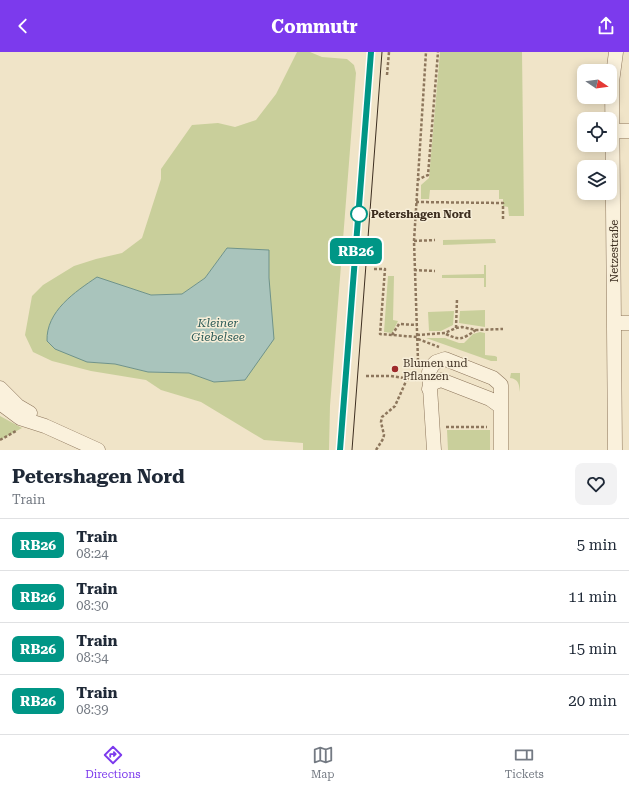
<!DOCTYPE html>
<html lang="en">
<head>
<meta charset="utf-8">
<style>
	body { margin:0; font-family:"Roboto Serif",serif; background:#f2f2f3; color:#1f2937; height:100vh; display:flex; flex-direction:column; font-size:15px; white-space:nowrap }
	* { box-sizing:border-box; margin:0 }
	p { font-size:13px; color:#747a83 }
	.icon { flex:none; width:22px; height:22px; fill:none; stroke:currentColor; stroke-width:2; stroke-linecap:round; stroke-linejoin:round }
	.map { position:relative; height:398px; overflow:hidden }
	.drawer { display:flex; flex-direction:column; background:#fff; flex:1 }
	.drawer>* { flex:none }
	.badge { padding:0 8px; border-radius:6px; font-size:14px; line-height:26px }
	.needle { width:26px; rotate:103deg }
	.tools { position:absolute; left:577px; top:12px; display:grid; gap:8px }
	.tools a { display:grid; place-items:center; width:40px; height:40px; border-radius:8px; background:#fff; box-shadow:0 2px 10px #0003; font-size:20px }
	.map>.badge { position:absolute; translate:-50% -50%; box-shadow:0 0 0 2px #fff }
	.round { display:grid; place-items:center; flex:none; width:42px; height:42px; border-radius:8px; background:#f2f2f3 }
	.overview { display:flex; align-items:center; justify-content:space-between; height:68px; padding:0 12px }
	h1 { font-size:19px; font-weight:700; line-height:30px }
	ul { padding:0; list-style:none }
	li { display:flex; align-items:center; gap:12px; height:52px; padding:0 12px; border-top:1px solid #e0e1e3 }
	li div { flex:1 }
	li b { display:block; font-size:15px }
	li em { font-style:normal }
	li .badge { min-width:44px; font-weight:700; text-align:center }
	header { display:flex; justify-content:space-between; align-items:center; height:52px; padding:0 12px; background:#7c3aed; color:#fff; font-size:18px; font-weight:700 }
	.dock { display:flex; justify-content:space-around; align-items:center; height:56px; border-top:1px solid #e0e1e3; background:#fff; font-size:11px; color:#747a83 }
	.dock a { display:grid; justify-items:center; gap:2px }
	.dock .active { color:#7c3aed }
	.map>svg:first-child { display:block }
</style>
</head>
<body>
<header><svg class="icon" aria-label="back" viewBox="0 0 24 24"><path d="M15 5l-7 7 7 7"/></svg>Commutr<svg class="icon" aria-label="share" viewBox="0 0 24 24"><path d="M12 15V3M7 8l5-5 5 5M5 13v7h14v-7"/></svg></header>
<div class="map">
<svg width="629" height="398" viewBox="0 0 629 398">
	<rect width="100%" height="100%" fill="#f0e4c8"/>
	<path fill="#c9cf9b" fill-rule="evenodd" d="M 297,0 L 310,0 L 322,5 L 347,7 L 354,13 L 356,21 L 330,354 L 329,398 L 303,398 L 303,391 L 264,388 L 201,350 L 161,338 L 146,328 L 91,319 L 52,309 L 33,300 L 25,283 L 32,244 L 43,233 L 74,214 L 96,207 L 122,201 L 142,186 L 161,127 L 161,117 L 192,73 L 218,71 L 235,75 L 256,68 L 276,42 ZM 227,196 L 269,199 L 269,226 L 245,328 L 214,330 L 189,321 L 148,320 L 115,312 L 87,310 L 97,226 L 151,243 L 182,242 L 205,226 Z
		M 440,0 L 522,0 L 524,164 L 509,164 L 508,155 L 503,154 L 503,147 L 499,147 L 499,138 L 430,138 L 429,147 L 421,147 L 421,133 L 429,126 Z
		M 495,187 L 496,191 L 443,193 L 443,188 Z
		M 484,213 L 486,213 L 486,235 L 484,235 L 484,226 L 442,226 L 442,223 L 484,222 Z
		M 388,224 L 394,224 L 393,268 L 398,269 L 392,281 L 384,280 Z
		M 485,258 L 485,275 L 459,271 L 460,259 Z
		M 454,259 L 453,273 L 441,279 L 429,279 L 428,260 Z
		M 480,280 L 485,281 L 485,303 L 495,304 L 497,305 L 497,309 L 491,309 L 426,286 L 445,286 L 459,291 L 464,291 L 473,282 Z
		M 511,321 L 520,321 L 520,340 C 519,333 519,327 510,326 Z
		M 0,364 L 22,376 L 0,388 Z
		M 447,378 L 490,378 L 490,398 L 448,398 Z"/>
	<path fill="#a9c4bc" stroke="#6f938a" d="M 227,196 L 269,198 L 269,226 L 274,287 L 245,328 L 214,330 L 189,321 L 148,320 L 115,312 L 87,310 L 55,297 L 47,289 C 46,259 75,240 97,225 L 151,243 L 182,242 L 205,226 Z"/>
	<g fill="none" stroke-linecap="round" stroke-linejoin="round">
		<defs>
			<path id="minor" d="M 613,79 L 629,79
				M 614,271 L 629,271
				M 0,336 L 18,354 L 30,361
				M 429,337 L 433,331 L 441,328 L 490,347 L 501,355
				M 0,351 L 20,366 L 45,374 L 98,398
				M 434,398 L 429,320 L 432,314 L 436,310 L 445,307 L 493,326 L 501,333 L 501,398
				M 615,398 L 612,30 L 616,0"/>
		</defs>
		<use href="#minor" stroke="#8d765c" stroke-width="15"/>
		<path stroke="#8d765c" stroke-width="2.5" stroke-dasharray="3 2" stroke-linecap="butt" d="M 387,23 L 389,0
			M 417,128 L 428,123 L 438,0
			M 416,150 L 503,151 L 503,169
			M 414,189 L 435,188
			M 374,217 L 385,217 L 380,282 L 417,285
			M 414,218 L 435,219
			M 456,276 L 457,247
			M 446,282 C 461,289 462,287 476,278
			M 392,283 L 399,272 L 417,273
			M 417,283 L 445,281 L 456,276 L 462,275 L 476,278 L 503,277
			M 418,287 L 439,295
			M 411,309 L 418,309
			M 418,309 L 414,189 L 426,0
			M 366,324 L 391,324 L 416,328
			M 446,375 L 487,375
			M 0,388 L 16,379
			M 376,398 L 383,387 L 384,383 L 381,370 L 382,365 L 395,354 L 407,327"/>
		<use href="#minor" stroke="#faf1dc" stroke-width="14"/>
		<path stroke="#3d2e20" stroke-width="1" d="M 352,398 L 382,0"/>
		<defs>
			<path id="rail" d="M 340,398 L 371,0"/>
		</defs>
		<use href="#rail" stroke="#3d2e20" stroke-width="4.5"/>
		<use href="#rail" stroke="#f7eed8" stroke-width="3" stroke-dasharray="9" stroke-linecap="butt"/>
	</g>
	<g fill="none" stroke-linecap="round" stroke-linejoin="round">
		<defs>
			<path id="line" d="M 340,398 L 371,0"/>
		</defs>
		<use href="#line" stroke="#fff" stroke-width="9"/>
		<use href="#line" stroke="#009686" stroke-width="6"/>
	</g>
	<circle fill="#fff" stroke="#009686" stroke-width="2" cx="359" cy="162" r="8"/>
	<circle fill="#9e2a2b" stroke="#f7eed8" stroke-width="1.5" cx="395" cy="317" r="4"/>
	<g text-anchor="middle" stroke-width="3" stroke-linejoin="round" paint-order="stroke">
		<g font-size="11" font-weight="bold" fill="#3d2e20" stroke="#f7eed8" text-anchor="start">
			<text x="371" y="166">Petershagen Nord</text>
		</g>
		<g font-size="11" fill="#3d2e20" stroke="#f7eed8">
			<text transform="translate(614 199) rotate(-90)" y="4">Netzestraße</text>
		</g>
		<g font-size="11" fill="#3d2e20" stroke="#f7eed8" text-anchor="start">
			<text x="403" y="315">Blumen und<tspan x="403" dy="13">Pflanzen</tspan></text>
		</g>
		<g font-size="12" font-style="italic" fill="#2f5d5a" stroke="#f7eed8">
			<text x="218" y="275">Kleiner<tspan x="218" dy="14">Giebelsee</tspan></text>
		</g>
	</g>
</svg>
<div class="tools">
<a><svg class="needle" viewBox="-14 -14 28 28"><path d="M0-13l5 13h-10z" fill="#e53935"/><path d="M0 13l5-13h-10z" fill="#747a83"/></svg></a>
<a><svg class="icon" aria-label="locate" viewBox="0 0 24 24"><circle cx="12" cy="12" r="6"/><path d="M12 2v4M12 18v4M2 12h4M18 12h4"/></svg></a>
<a><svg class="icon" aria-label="layers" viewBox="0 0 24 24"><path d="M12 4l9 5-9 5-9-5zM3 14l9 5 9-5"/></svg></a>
</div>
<b class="badge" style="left:356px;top:199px;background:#009686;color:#fff">RB26</b>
</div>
<section class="drawer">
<div class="overview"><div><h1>Petershagen Nord</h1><p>Train</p></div><a class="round"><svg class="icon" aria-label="heart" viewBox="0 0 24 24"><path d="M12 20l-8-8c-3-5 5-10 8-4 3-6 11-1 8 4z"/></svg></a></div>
<ul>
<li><span class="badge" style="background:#009686;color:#fff">RB26</span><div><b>Train</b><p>08:24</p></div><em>5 min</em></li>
<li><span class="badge" style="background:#009686;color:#fff">RB26</span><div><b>Train</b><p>08:30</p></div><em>11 min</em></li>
<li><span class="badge" style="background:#009686;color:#fff">RB26</span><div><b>Train</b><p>08:34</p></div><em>15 min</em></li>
<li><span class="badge" style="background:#009686;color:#fff">RB26</span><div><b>Train</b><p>08:39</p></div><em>20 min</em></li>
</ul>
</section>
<nav class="dock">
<a class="active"><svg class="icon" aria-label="directions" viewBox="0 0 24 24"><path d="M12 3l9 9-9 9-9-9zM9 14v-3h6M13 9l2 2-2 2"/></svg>Directions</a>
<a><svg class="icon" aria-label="map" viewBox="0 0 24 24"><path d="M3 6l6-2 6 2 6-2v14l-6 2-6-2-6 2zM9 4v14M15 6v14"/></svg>Map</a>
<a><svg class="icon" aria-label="tickets" viewBox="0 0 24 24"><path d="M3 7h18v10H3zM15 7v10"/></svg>Tickets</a>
</nav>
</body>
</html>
